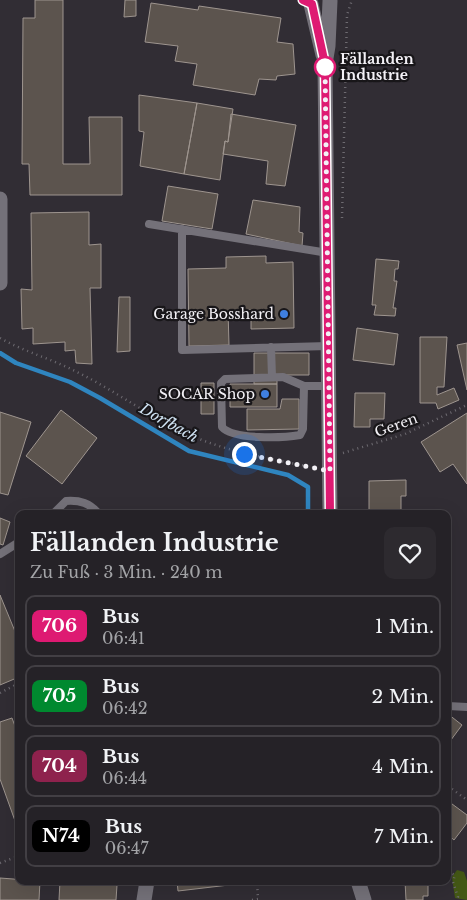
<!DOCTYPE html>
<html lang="de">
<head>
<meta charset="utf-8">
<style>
	body { margin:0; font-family:"Libre Baskerville",serif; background:#2d2a2f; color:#f1f3f6; height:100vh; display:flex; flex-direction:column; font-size:19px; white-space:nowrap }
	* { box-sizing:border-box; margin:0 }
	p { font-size:16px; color:#a3a4a7 }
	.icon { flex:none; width:28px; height:28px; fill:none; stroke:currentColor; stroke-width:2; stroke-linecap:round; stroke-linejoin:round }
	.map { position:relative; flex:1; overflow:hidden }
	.panel { position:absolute; left:15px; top:510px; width:436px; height:375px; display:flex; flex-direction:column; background:#252227; border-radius:10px; box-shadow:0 5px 20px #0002,0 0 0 1px #423f44 }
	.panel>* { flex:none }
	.badge { padding:0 10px; border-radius:8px; font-size:18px; line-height:32px }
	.you { position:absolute; width:25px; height:25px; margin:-12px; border:4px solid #fff; border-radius:50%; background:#1a73e8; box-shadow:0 0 0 8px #1a73e833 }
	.map>.badge { position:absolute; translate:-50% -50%; box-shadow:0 0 0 2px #fff }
	.round { display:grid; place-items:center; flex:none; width:52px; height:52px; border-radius:10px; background:#2d2a2f }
	.summary { display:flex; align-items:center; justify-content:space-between; height:85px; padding:0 15px }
	h1 { font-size:24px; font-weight:800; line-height:38px }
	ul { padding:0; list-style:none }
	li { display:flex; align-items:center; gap:15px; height:62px; margin:0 10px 8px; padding:0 5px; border:2px solid #423f44; border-radius:10px }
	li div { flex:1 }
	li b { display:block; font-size:19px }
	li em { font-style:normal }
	li .badge { min-width:55px; font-weight:700; text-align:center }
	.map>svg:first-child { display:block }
</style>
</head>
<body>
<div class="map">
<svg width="467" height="900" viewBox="0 0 467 900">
	<rect width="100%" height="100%" fill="#312d34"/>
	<path fill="#445815" d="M 457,870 L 464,872 L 467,881 L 467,900 L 455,898 L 452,877 Z"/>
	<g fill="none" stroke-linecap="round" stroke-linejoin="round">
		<path stroke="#2f85bf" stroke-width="4.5" d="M 0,353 L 16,363 L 70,382 L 100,398 L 189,451 L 288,475 L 308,487 L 308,514"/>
	</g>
	<path fill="#5c544e" stroke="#9e958f" d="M 35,0 L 63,0 L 63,164 L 90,164 L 89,117 L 122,117 L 122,195 L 30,195 L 29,164 L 22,164 L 23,18 L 35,18 Z
		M 125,0 L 136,0 L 136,16 L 124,17 Z
		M 151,3 L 198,10 L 199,6 L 281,18 L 277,42 L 293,44 L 295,74 L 277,76 L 276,80 L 259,79 L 255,95 L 193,85 L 197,64 L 175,61 L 178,46 L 145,42 Z
		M 139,95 L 197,103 L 184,174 L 140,166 L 144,132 L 139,131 Z
		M 197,103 L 233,109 L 228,142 L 225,141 L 220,180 L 184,174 Z
		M 231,114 L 296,125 L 285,186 L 266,184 L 268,161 L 223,154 L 225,141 L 228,142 Z
		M 168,186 L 218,194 L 212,229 L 162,221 Z
		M 253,200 L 300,207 L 299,232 L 303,233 L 302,246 L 246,234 Z
		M 89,212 L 89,245 L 101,244 L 101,288 L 90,288 L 92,364 L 76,363 L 75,350 L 65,351 L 65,342 L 33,344 L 33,328 L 22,329 L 21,289 L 32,290 L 31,213 Z
		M 266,256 L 266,263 L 293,262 L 294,328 L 251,329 L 251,310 L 228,310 L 229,345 L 189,346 L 188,269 L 226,268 L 226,257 Z
		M 376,259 L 399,261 L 398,269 L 395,269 L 394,281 L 397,281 L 393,308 L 396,308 L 395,316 L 374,315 L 376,305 L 372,305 Z
		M 119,297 L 130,297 L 130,351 L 117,352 Z
		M 357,328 L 398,334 L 394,365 L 353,360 Z
		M 420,337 L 447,337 L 444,387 L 437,387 L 437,395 L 454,388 L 459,400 L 438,409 L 436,403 L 420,403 Z
		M 467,343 L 467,390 L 457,345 Z
		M 254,353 L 309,353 L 309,375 L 277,375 L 277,384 L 254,384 Z
		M 201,383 L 214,383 L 214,414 L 201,414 Z
		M 230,384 L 277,384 L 277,407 L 230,407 Z
		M 355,393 L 385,393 L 384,419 L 370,419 L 370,427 L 354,427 Z
		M 282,399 L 299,399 L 299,429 L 247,430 L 247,409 L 280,409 Z
		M 61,410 L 97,438 L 62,484 L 26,456 Z
		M 0,412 L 31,422 L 8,495 L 0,493 Z
		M 467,413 L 467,484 L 453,464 L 440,472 L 421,442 Z
		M 406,480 L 406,496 L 401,496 L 401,511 L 406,511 L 406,514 L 369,514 L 369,481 Z
		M 0,518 L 10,522 L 3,545 L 0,544 Z
		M 0,595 L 19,641 L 19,677 L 0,685 Z
		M 448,714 L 462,725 L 448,744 Z
		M 12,718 L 19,737 L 19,832 L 0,779 L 0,722 Z
		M 448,801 L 467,815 L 467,823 L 454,840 L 448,835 Z
		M 0,878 L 40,881 L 39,900 L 0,900 Z
		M 60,881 L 117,885 L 116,900 L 59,900 Z
		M 177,881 L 246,881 L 246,883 L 178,891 Z
		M 405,881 L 428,881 L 428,896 L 423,896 L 423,900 L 406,900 Z"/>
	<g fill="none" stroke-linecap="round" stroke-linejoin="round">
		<path stroke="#6e6b71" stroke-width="2.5" stroke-dasharray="1 4" stroke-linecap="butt" d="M 342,218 L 347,15 L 352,0
			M 0,338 C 25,352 52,359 77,372 C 116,391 151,418 190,435 C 230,453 273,459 316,468
			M 343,453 L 405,434 L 467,405
			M 0,693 L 19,683
			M 448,786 L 467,800
			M 0,863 L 19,856
			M 448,872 L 455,875 L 453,882 L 458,897 L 456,900
			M 252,900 L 258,899 L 257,881"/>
		<path stroke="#747179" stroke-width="8" d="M 149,224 L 328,253
			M 182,229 L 182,350 L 328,346
			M 271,347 L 272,377
			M 304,386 L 283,377 L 225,379 L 221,383 L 222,427 C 233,440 283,438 300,435 L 303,429 L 304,386 L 329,386
			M 53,514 L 66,501 C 80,500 90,503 99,514
			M 0,554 L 19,542
			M 448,706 L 467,707"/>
		<path stroke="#747179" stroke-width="15" d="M 0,199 L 0,283
			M 144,900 L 147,881"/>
		<path stroke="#747179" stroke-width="15" d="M 311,4 L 323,55
			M 330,514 L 325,64 L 328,46 L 330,1
			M 358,881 L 364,900"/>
	</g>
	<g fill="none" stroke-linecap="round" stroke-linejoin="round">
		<defs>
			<path id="line" d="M 303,0 L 312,4 L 325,64 L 330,514"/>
		</defs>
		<use href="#line" stroke="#fff" stroke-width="11"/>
		<use href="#line" stroke="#de1a72" stroke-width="8"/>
		<path stroke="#f3f1f6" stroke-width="5" stroke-dasharray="0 9" d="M 244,454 L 330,471 L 325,64 L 325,67"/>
	</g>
	<circle fill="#fff" stroke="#de1a72" stroke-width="2.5" cx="325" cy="67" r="10"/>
	<g fill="#3f7fe0" stroke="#181619" stroke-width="2">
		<circle cx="284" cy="314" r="5"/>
		<circle cx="265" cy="394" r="5"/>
	</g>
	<g text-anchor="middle" stroke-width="4.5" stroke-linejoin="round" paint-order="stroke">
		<g font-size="14" font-weight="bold" fill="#f3f1f6" stroke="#181619" text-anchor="start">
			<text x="340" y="64">Fällanden<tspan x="340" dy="16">Industrie</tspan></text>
		</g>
		<g font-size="14" fill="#f3f1f6" stroke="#181619" text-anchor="end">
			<text x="274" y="319">Garage Bosshard</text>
			<text x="255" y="399">SOCAR Shop</text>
		</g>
		<g font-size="14" fill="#f3f1f6" stroke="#181619">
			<text transform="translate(396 425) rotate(-20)" y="5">Geren</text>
		</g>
		<g font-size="15" font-style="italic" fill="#cfe2f2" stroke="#181619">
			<text transform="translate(169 423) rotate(29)" y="5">Dorfbach</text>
		</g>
	</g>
</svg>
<div class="you" style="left:244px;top:454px"></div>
<section class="panel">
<div class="summary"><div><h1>Fällanden Industrie</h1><p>Zu Fuß · 3 Min. · 240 m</p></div><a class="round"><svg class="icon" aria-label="heart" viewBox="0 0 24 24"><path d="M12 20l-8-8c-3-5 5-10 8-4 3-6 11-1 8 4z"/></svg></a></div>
<ul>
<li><span class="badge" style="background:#de1a72;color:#fff">706</span><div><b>Bus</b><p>06:41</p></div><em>1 Min.</em></li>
<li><span class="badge" style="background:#00892f;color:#fff">705</span><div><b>Bus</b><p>06:42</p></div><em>2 Min.</em></li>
<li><span class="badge" style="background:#8e224d;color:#fff">704</span><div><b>Bus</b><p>06:44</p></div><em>4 Min.</em></li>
<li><span class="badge" style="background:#000;color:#fff">N74</span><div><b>Bus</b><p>06:47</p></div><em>7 Min.</em></li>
</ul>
</section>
</div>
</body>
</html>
